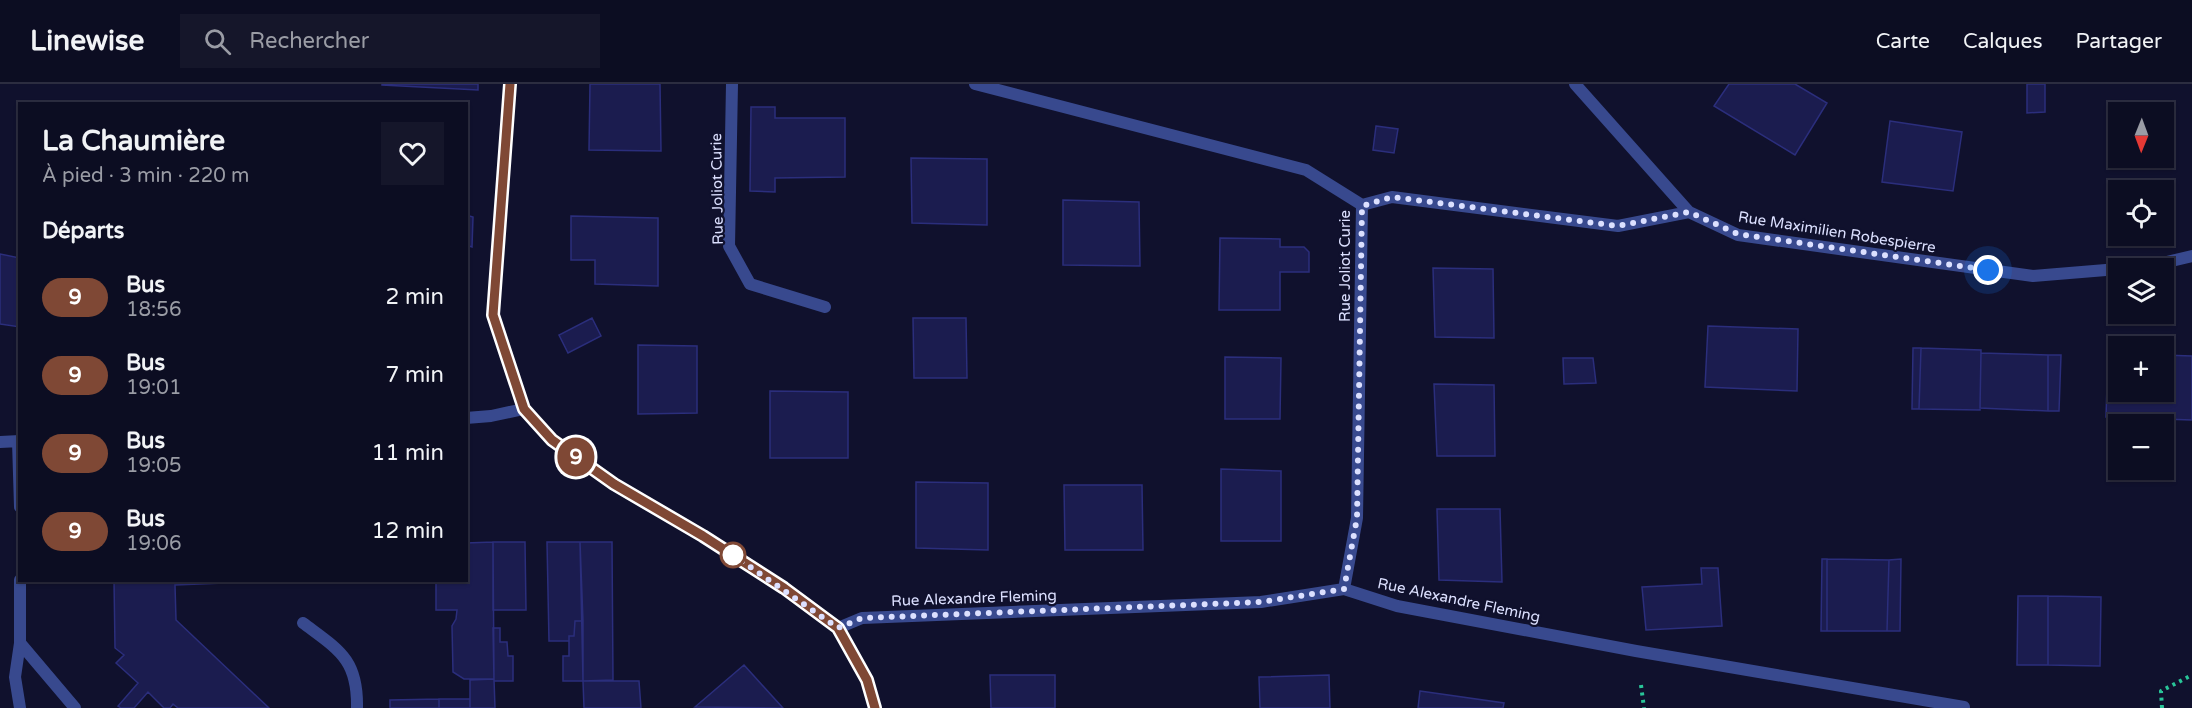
<!DOCTYPE html>
<html lang="fr">
<head>
<meta charset="utf-8">
<style>
	body { margin:0; font-family:"Varela Round",sans-serif; background:#15162a; color:#f1f3f6; height:100vh; display:flex; flex-direction:column; font-size:22px; white-space:nowrap }
	* { box-sizing:border-box; margin:0 }
	p { font-size:20px; color:#9a9ca5 }
	.icon { flex:none; width:33px; height:33px; fill:none; stroke:currentColor; stroke-width:2; stroke-linecap:round; stroke-linejoin:round }
	.map { position:relative; flex:1; overflow:hidden }
	.details { position:absolute; left:18px; top:18px; width:450px; height:480px; display:flex; flex-direction:column; background:#0c0d22; border-radius:0px; box-shadow:0 2px 4px #0004,0 0 0 2px #2c2d40 }
	.details>* { flex:none }
	.badge { padding:0 12px; border-radius:20px; font-size:21px; line-height:39px }
	.needle { width:39px; rotate:181deg }
	.buttons { position:absolute; left:2108px; top:18px; display:grid; gap:12px }
	.buttons a { display:grid; place-items:center; width:66px; height:66px; border-radius:0px; background:#0c0d22; box-shadow:0 2px 4px #0004,0 0 0 2px #2c2d40; font-size:30px }
	.you { position:absolute; width:30px; height:30px; margin:-15px; border:4px solid #fff; border-radius:50%; background:#1a73e8; box-shadow:0 0 0 9px #1a73e833 }
	.map>.badge { position:absolute; translate:-50% -50%; box-shadow:0 0 0 3px #fff }
	h2 { padding:0 24px; font-size:22px; line-height:54px }
	.round { display:grid; place-items:center; flex:none; width:63px; height:63px; border-radius:0px; background:#15162a }
	.head { display:flex; align-items:center; justify-content:space-between; height:102px; padding:0 24px }
	h1 { font-size:28px; font-weight:700; line-height:45px }
	ul { padding:0; list-style:none }
	li { display:flex; align-items:center; gap:18px; height:78px; padding:0 24px }
	li div { flex:1 }
	li b { display:block; font-size:22px }
	li em { font-style:normal }
	li .badge { min-width:66px; font-weight:700; text-align:center }
	header { display:flex; align-items:center; gap:36px; box-sizing:border-box; height:84px; padding:0 30px; background:#0c0d22; border-bottom:2px solid #2c2d40 }
	header strong { font-size:28px }
	nav { display:flex; gap:33px; margin-inline-start:auto; font-size:21px }
	.search { width:420px; height:54px; background:#15162a; display:flex; align-items:center; gap:15px; box-sizing:border-box; padding:0 21px; border-radius:0px; color:#9a9ca5; font-size:22px }
	.map>svg:first-child { display:block }
</style>
</head>
<body>
<header>
<strong>Linewise</strong>
<div class="search"><svg class="icon" aria-label="search" viewBox="0 0 24 24"><circle cx="10" cy="10" r="6"/><path d="M15 15l6 6"/></svg>Rechercher</div>
<nav><a>Carte</a><a>Calques</a><a>Partager</a></nav>
</header>
<div class="map">
<svg width="2192" height="624" viewBox="0 0 2192 624">
	<rect width="100%" height="100%" fill="#10112d"/>
	<path fill="#1b1c4f" stroke="#2b2e7c" stroke-width="1.5" d="M 382,0 L 478,0 L 478,6 L 382,1 Z
		M 590,0 L 660,0 L 661,67 L 589,66 Z
		M 1729,0 L 1795,0 L 1827,19 L 1795,71 L 1714,22 Z
		M 2027,0 L 2045,0 L 2045,28 L 2027,29 Z
		M 751,23 L 775,23 L 775,34 L 845,34 L 845,93 L 775,94 L 775,108 L 750,107 Z
		M 1890,37 L 1962,48 L 1953,107 L 1882,98 Z
		M 1376,42 L 1398,45 L 1394,69 L 1373,66 Z
		M 911,74 L 987,75 L 987,141 L 912,139 Z
		M 1063,116 L 1139,118 L 1140,182 L 1063,181 Z
		M 466,131 L 473,133 L 472,163 L 466,161 Z
		M 571,132 L 658,134 L 658,202 L 595,200 L 595,176 L 571,176 Z
		M 1220,154 L 1280,155 L 1280,163 L 1304,163 L 1309,168 L 1309,188 L 1280,188 L 1280,226 L 1219,226 Z
		M 0,170 L 20,174 L 20,243 L 0,240 Z
		M 1433,184 L 1493,185 L 1494,254 L 1435,253 Z
		M 592,234 L 601,252 L 568,269 L 559,251 Z
		M 913,234 L 966,234 L 967,294 L 914,294 Z
		M 1708,242 L 1798,245 L 1797,307 L 1705,303 Z
		M 638,261 L 697,262 L 697,329 L 638,330 Z
		M 1913,264 L 1921,264 L 1919,325 L 1912,325 Z
		M 1921,264 L 1981,266 L 1980,326 L 1919,325 Z
		M 1981,269 L 2048,271 L 2048,327 L 1980,324 Z
		M 2108,270 L 2118,270 L 2118,308 L 2163,308 L 2163,271 L 2192,272 L 2192,336 L 2106,333 Z
		M 2048,271 L 2061,271 L 2059,327 L 2048,327 Z
		M 1225,273 L 1281,274 L 1280,335 L 1225,335 Z
		M 1563,274 L 1593,274 L 1596,299 L 1564,300 Z
		M 1434,300 L 1494,301 L 1495,372 L 1437,372 Z
		M 770,307 L 848,308 L 848,374 L 770,374 Z
		M 1221,385 L 1281,387 L 1281,457 L 1221,457 Z
		M 916,398 L 988,399 L 988,466 L 916,464 Z
		M 1064,401 L 1142,401 L 1143,466 L 1065,466 Z
		M 1437,425 L 1500,425 L 1502,498 L 1439,496 Z
		M 493,458 L 494,595 L 464,595 L 453,588 L 452,542 L 456,535 L 457,526 L 436,526 L 436,496 L 466,496 L 466,459 Z
		M 493,458 L 525,458 L 526,526 L 493,526 Z
		M 547,458 L 580,458 L 583,537 L 575,537 L 574,552 L 569,552 L 569,557 L 549,557 Z
		M 580,458 L 612,458 L 613,596 L 583,597 Z
		M 1822,475 L 1827,475 L 1827,547 L 1821,547 Z
		M 1827,475 L 1889,476 L 1887,547 L 1827,547 Z
		M 1901,475 L 1900,547 L 1887,547 L 1889,476 Z
		M 1701,484 L 1718,484 L 1722,542 L 1646,546 L 1642,503 L 1702,500 Z
		M 114,496 L 298,496 L 175,501 L 176,536 L 269,624 L 178,624 L 173,620 L 170,624 L 164,624 L 148,608 L 134,624 L 121,624 L 118,622 L 138,599 L 116,579 L 124,571 L 115,564 Z
		M 2018,512 L 2048,512 L 2048,581 L 2017,581 Z
		M 2048,512 L 2101,513 L 2100,582 L 2048,581 Z
		M 575,537 L 583,537 L 583,597 L 563,597 L 563,572 L 569,572 L 569,552 L 574,552 Z
		M 493,544 L 500,544 L 500,558 L 507,558 L 508,572 L 513,572 L 513,597 L 494,597 Z
		M 744,581 L 783,624 L 695,623 Z
		M 990,591 L 1055,591 L 1055,624 L 991,624 Z
		M 1329,591 L 1330,624 L 1260,624 L 1259,593 Z
		M 494,595 L 495,624 L 470,624 L 470,596 Z
		M 583,597 L 639,597 L 641,624 L 584,624 Z
		M 1420,607 L 1504,619 L 1503,624 L 1418,624 Z
		M 439,615 L 470,615 L 470,624 L 439,624 Z
		M 439,615 L 439,624 L 390,624 L 390,616 Z"/>
	<g fill="none" stroke-linecap="round" stroke-linejoin="round">
		<path stroke="#29c598" stroke-width="4" stroke-dasharray="3 4.5" stroke-linecap="butt" d="M 1641,601 L 1644,624
			M 2162,624 L 2161,607 L 2192,591"/>
		<path stroke="#38498e" stroke-width="12" d="M 303,539 C 339,566 358,575 357,624"/>
		<path stroke="#38498e" stroke-width="12" d="M 510,0 L 493,231 L 524,325 L 552,356 L 613,400 L 703,452 L 784,504 L 838,544 L 867,596 L 875,624
			M 732,0 L 729,162 L 750,200 L 825,223
			M 975,0 L 1306,86 L 1362,121 L 1357,434 L 1344,505
			M 1575,0 L 1689,128 L 1738,151 L 2033,192 L 2118,185
			M 1362,121 L 1392,113 L 1618,142 L 1689,128
			M 2125,184 L 2146,183 L 2192,172
			M 466,334 L 491,332 L 524,325
			M 18,357 L 20,423
			M 0,358 L 20,357
			M 838,544 L 862,534 L 1261,518 L 1344,505 L 1397,522 L 1636,567 L 1964,623
			M 20,559 L 75,624
			M 20,624 L 15,593 L 20,559 L 20,496"/>
	</g>
	<g fill="none" stroke-linecap="round" stroke-linejoin="round">
		<defs>
			<path id="line" d="M 510,0 L 493,231 L 524,325 L 552,356 L 614,400 L 703,452 L 784,504 L 838,544 L 867,596 L 875,624"/>
		</defs>
		<use href="#line" stroke="#fff" stroke-width="14"/>
		<use href="#line" stroke="#7f4835" stroke-width="9"/>
		<path stroke="#dce0ff" stroke-width="6" stroke-dasharray="0 10.8" d="M 733,471 L 838,544 L 862,534 L 1261,518 L 1344,505 L 1357,434 L 1362,122 L 1392,113 L 1618,142 L 1689,128 L 1738,150 L 1988,186"/>
	</g>
	<circle fill="#fff" stroke="#7f4835" stroke-width="3" cx="733" cy="471" r="12"/>
	<g text-anchor="middle" stroke-width="4.5" stroke-linejoin="round" paint-order="stroke">
		<g font-size="15" fill="#dce0ff" stroke="#10112d">
			<text transform="translate(717 105) rotate(-91)" y="5">Rue Joliot Curie</text>
			<text transform="translate(1837 148) rotate(9)" y="5">Rue Maximilien Robespierre</text>
			<text transform="translate(1345 182) rotate(-90)" y="5">Rue Joliot Curie</text>
			<text transform="translate(974 514) rotate(-2)" y="5">Rue Alexandre Fleming</text>
			<text transform="translate(1459 516) rotate(12)" y="5">Rue Alexandre Fleming</text>
		</g>
	</g>
</svg>
<div class="buttons">
<a><svg class="needle" viewBox="-14 -14 28 28"><path d="M0-13l5 13h-10z" fill="#e53935"/><path d="M0 13l5-13h-10z" fill="#9a9ca5"/></svg></a>
<a><svg class="icon" aria-label="locate" viewBox="0 0 24 24"><circle cx="12" cy="12" r="6"/><path d="M12 2v4M12 18v4M2 12h4M18 12h4"/></svg></a>
<a><svg class="icon" aria-label="layers" viewBox="0 0 24 24"><path d="M12 4l9 5-9 5-9-5zM3 14l9 5 9-5"/></svg></a>
<a>+</a>
<a>−</a>
</div>
<div class="you" style="left:1988px;top:186px"></div>
<b class="badge" style="left:576px;top:373px;background:#7f4835;color:#fff">9</b>
<section class="details">
<div class="head"><div><h1>La Chaumière</h1><p>À pied · 3 min · 220 m</p></div><a class="round"><svg class="icon" aria-label="heart" viewBox="0 0 24 24"><path d="M12 20l-8-8c-3-5 5-10 8-4 3-6 11-1 8 4z"/></svg></a></div>
<h2>Départs</h2>
<ul>
<li><span class="badge" style="background:#7f4835;color:#fff">9</span><div><b>Bus</b><p>18:56</p></div><em>2 min</em></li>
<li><span class="badge" style="background:#7f4835;color:#fff">9</span><div><b>Bus</b><p>19:01</p></div><em>7 min</em></li>
<li><span class="badge" style="background:#7f4835;color:#fff">9</span><div><b>Bus</b><p>19:05</p></div><em>11 min</em></li>
<li><span class="badge" style="background:#7f4835;color:#fff">9</span><div><b>Bus</b><p>19:06</p></div><em>12 min</em></li>
</ul>
</section>
</div>
</body>
</html>
